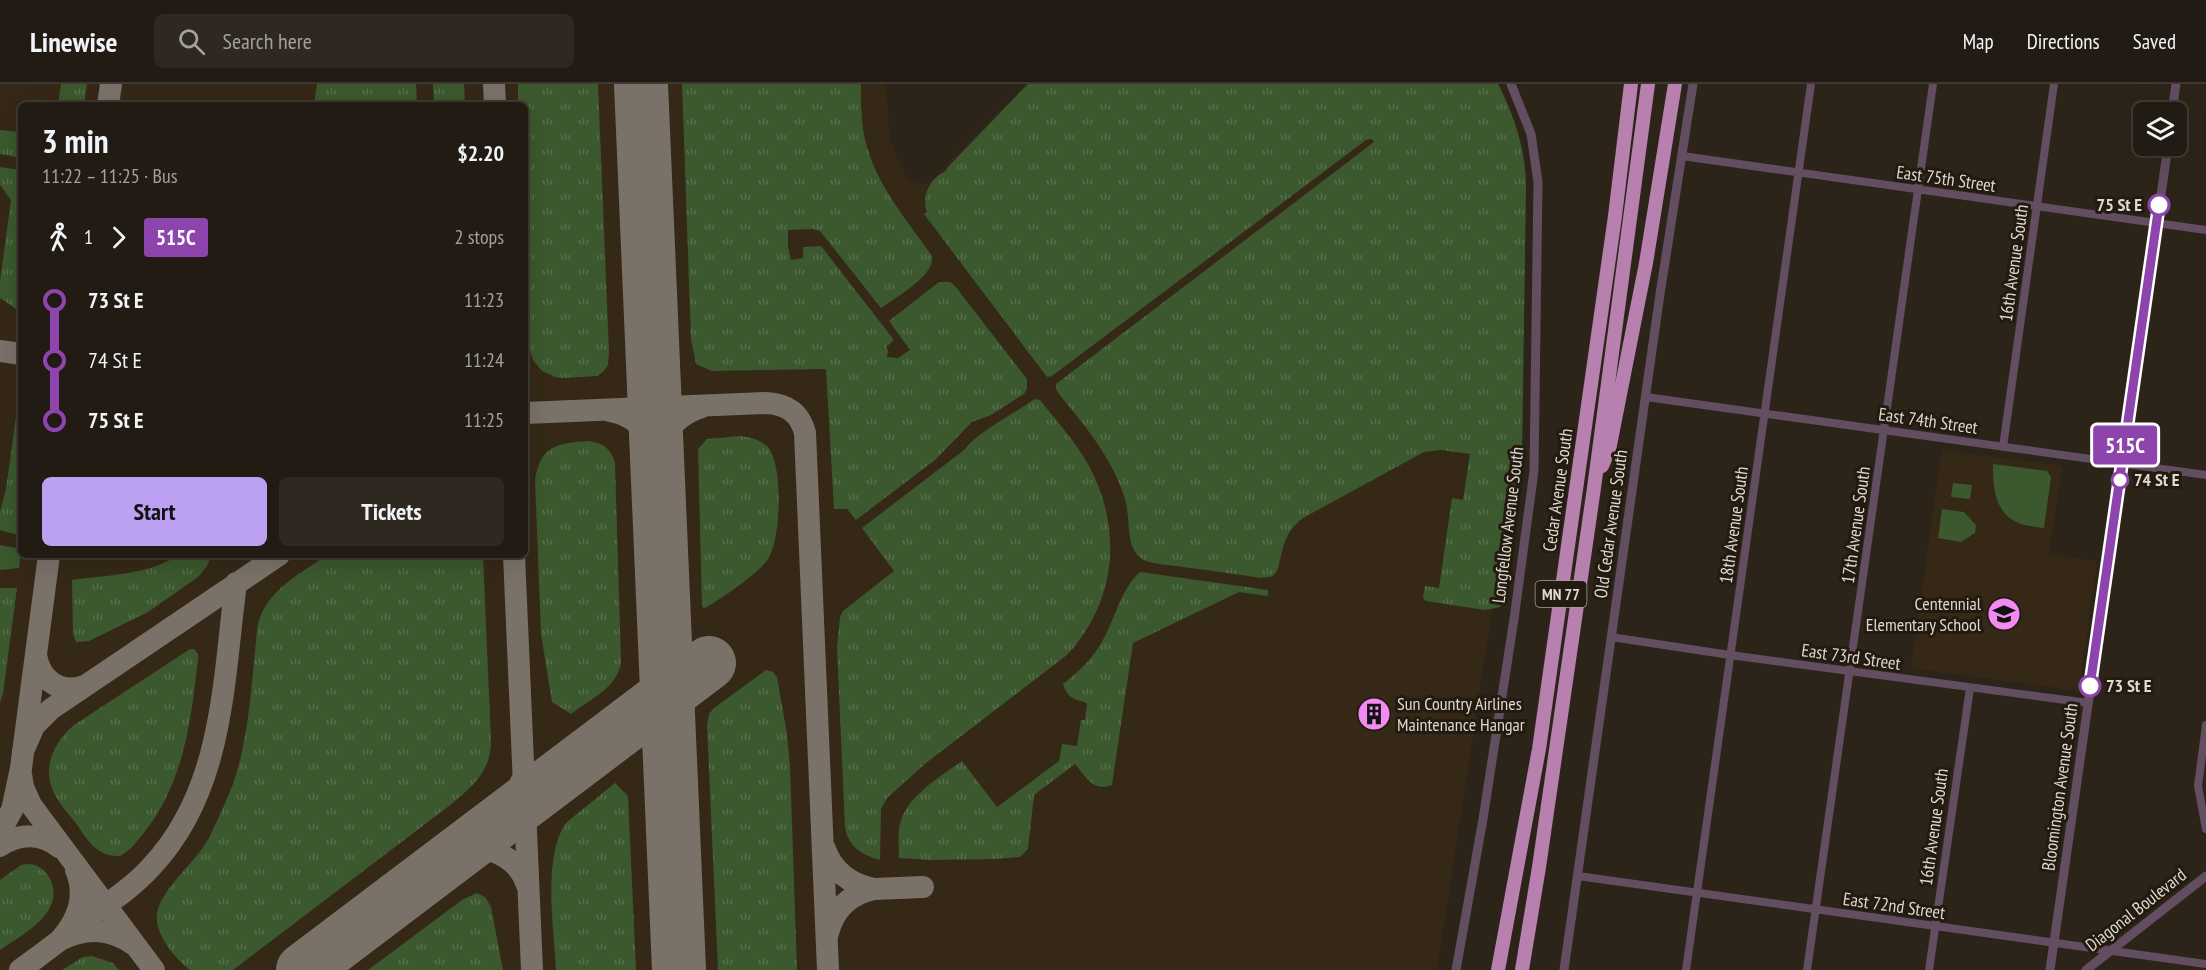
<!DOCTYPE html>
<html lang="en">
<head>
<meta charset="utf-8">
<style>
	body { margin:0; font-family:"PT Sans Narrow",sans-serif; background:#2e2821; color:#f1f3f6; height:100vh; display:flex; flex-direction:column; font-size:22px; white-space:nowrap }
	* { box-sizing:border-box; margin:0 }
	p { font-size:20px; color:#a2a1a0 }
	.icon { flex:none; width:33px; height:33px; fill:none; stroke:currentColor; stroke-width:2; stroke-linecap:round; stroke-linejoin:round }
	.map { position:relative; flex:1; overflow:hidden }
	.sheet { position:absolute; left:18px; top:18px; width:510px; height:456px; display:flex; flex-direction:column; background:#221b13; border-radius:9px; box-shadow:0 6px 24px #0002,0 0 0 2px #3f3933 }
	.sheet>* { flex:none }
	.badge { padding:0 12px; border-radius:4px; font-size:21px; line-height:39px }
	.controls { position:absolute; left:2133px; top:18px; display:grid; gap:12px }
	.controls a { display:grid; place-items:center; width:54px; height:54px; border-radius:9px; background:#221b13; box-shadow:0 6px 24px #0002,0 0 0 2px #3f3933; font-size:30px }
	.map>.badge { position:absolute; translate:-50% -50%; box-shadow:0 0 0 3px #fff }
	.legs { display:flex; align-items:center; gap:9px; height:66px; padding:0 24px; font-size:20px }
	.legs p { margin-inline-start:auto }
	.head { display:flex; align-items:center; justify-content:space-between; height:102px; padding:0 24px }
	h1 { font-size:33px; font-weight:600; line-height:45px }
	.cta { display:flex; gap:12px; margin-top:auto; padding:12px 24px }
	.cta a { flex:1; height:69px; border-radius:9px; background:#bca0f2; color:#111; font-size:24px; font-weight:600; line-height:69px; text-align:center }
	.cta a+a { background:#2e2821; color:#f1f3f6 }
	ul { padding:0 24px; list-style:none }
	li { display:flex; align-items:center; gap:21px; height:60px; font-size:22px }
	li i { display:grid; place-items:center; width:9px; height:100%; margin:0 8px; background:currentColor }
	li i::after { content:''; width:15px; height:15px; margin:-8px; border:4px solid; border-radius:50%; background:#221b13 }
	li p { margin-inline-start:auto }
	li:first-child i { background:linear-gradient(#0000 50%,currentColor 0) }
	li:last-child i { background:linear-gradient(currentColor 50%,#0000 0) }
	header { display:flex; align-items:center; gap:36px; box-sizing:border-box; height:84px; padding:0 30px; background:#221b13; border-bottom:2px solid #3f3933 }
	header strong { font-size:28px }
	nav { display:flex; gap:33px; margin-inline-start:auto; font-size:21px }
	.search { width:420px; height:54px; background:#2e2821; display:flex; align-items:center; gap:15px; box-sizing:border-box; padding:0 21px; border-radius:9px; color:#a2a1a0; font-size:22px }
	.map>svg:first-child { display:block }
</style>
</head>
<body>
<header>
<strong>Linewise</strong>
<div class="search"><svg class="icon" aria-label="search" viewBox="0 0 24 24"><circle cx="10" cy="10" r="6"/><path d="M15 15l6 6"/></svg>Search here</div>
<nav><a>Map</a><a>Directions</a><a>Saved</a></nav>
</header>
<div class="map">
<svg width="2206" height="886" viewBox="0 0 2206 886">
	<defs>
		<pattern id="grass-tufts" width="24" height="20" patternUnits="userSpaceOnUse" patternTransform="scale(1.5)"><rect width="24" height="20" fill="#3b582e"/><path d="M3 7l-1-3M5 7V3M7 7l1-3M15 17l-1-3M17 17v-4M19 17l1-3" fill="none" stroke="#576f4b"/></pattern>
	</defs>
	<rect width="100%" height="100%" fill="#2d2419"/>
	<path fill="#352817" fill-rule="evenodd" d="M 0,0 L 886,0 L 889,49 L 895,70 L 909,98 L 928,100 L 1026,0 L 1478,0 L 1493,521 L 1437,886 L 0,886 ZM 21,21 L 525,21 L 525,471 L 21,471 Z
		M 1942,366 L 2062,382 L 2049,470 L 2097,477 L 2079,607 L 1911,584 Z"/>
	<path fill="url(#grass-tufts)" d="M 61,0 L 87,0 L 84,21 L 58,21 Z
		M 317,0 L 416,0 L 417,21 L 314,21 Z
		M 433,0 L 464,0 L 465,21 L 434,21 Z
		M 518,0 L 598,0 L 609,268 L 608,281 L 603,288 L 597,292 L 563,294 L 555,293 L 542,287 L 533,276 L 530,267 L 525,161 L 525,21 L 518,21 Z
		M 682,0 L 861,0 C 861,17 861,35 864,51 C 874,99 905,133 932,172 C 935,192 896,213 881,224 L 820,147 L 812,145 L 788,146 L 788,162 L 791,176 L 803,174 L 803,163 L 821,162 L 894,256 L 886,263 L 888,267 L 887,273 L 898,274 L 910,266 L 889,237 L 939,198 L 950,198 L 955,202 L 1027,295 L 1027,305 L 1024,310 L 991,331 L 972,338 L 935,376 L 856,436 L 847,425 L 834,425 L 826,285 L 712,287 L 696,280 L 691,255 Z
		M 1028,0 L 1498,0 C 1515,33 1526,67 1526,104 L 1522,371 L 1504,512 L 1500,523 L 1485,526 L 1426,517 L 1423,514 L 1425,502 L 1439,504 L 1452,414 L 1463,416 L 1470,370 L 1442,366 L 1424,368 L 1303,434 C 1288,445 1284,458 1280,476 C 1279,480 1278,487 1275,490 C 1271,494 1265,493 1261,494 C 1235,490 1209,486 1183,483 C 1172,481 1157,481 1146,477 C 1124,468 1131,437 1126,419 C 1115,377 1086,343 1059,310 L 1056,305 L 1056,300 L 1374,58 L 1372,55 L 1366,56 L 1052,292 L 1047,293 L 924,130 L 927,128 C 921,112 930,94 946,87 L 947,84 Z
		M 0,46 L 21,48 L 21,74 L 0,70 Z
		M 0,83 L 21,86 L 21,201 L 18,224 L 16,225 L 0,214 L 0,197 L 11,116 L 0,101 Z
		M 20,304 L 21,305 L 21,452 L 0,446 L 0,428 L 6,405 Z
		M 1034,315 L 1040,316 L 1044,321 C 1060,341 1078,361 1090,384 C 1123,447 1116,518 1067,571 L 926,679 L 887,714 L 881,725 L 880,776 C 862,771 849,763 845,744 L 837,563 L 840,533 L 843,527 L 894,487 L 862,444 L 964,366 C 981,345 1012,332 1034,315 Z
		M 741,352 C 750,353 760,356 767,362 C 784,380 781,455 768,475 C 758,490 721,515 705,524 L 702,523 L 698,365 L 707,355 Z
		M 588,357 C 603,359 611,364 615,379 L 621,578 C 618,603 591,615 571,630 L 552,618 L 541,550 L 535,396 C 540,362 557,359 588,357 Z
		M 0,461 L 21,465 L 19,484 L 0,486 Z
		M 179,471 L 211,471 L 207,482 L 198,493 L 148,528 L 89,557 L 76,558 L 73,550 L 72,496 C 107,491 148,491 179,471 Z
		M 327,471 L 483,471 L 491,657 C 491,688 472,703 449,722 L 233,886 L 190,886 C 175,874 154,850 157,829 C 161,805 197,777 209,754 C 217,737 226,718 233,700 C 250,653 252,589 258,539 C 269,504 299,491 327,471 Z
		M 1140,488 L 1268,506 L 1268,512 L 1239,508 L 1133,559 L 1112,701 C 1093,708 1086,693 1075,680 L 1034,711 L 1028,765 L 1020,773 L 994,775 L 930,776 L 899,774 C 899,762 897,748 901,736 C 910,710 941,692 962,677 L 997,723 L 1059,677 L 1062,660 L 1077,662 L 1081,636 L 1085,636 L 1087,619 C 1074,615 1067,614 1063,600 C 1080,587 1095,572 1104,554 C 1116,532 1121,505 1140,488 Z
		M 0,504 L 17,504 L 3,609 L 0,619 Z
		M 190,565 L 194,565 L 198,570 L 198,575 C 191,637 184,699 143,750 C 136,758 130,767 120,772 C 96,773 87,755 75,738 C 67,728 58,718 53,707 C 42,682 55,657 74,641 Z
		M 766,586 L 773,588 L 777,593 L 787,650 L 790,681 L 797,886 L 718,886 L 707,641 L 709,630 L 714,624 Z
		M 615,699 L 628,712 L 636,886 L 556,886 C 554,847 542,769 567,738 Z
		M 27,780 C 37,780 43,784 49,793 C 68,828 23,850 0,866 L 0,796 L 21,781 Z
		M 477,809 L 485,813 L 491,823 L 503,886 L 368,886 L 462,816 Z
		M 92,872 L 113,879 L 119,886 L 62,886 L 83,873 Z"/>
	<path fill="#3b582e" d="M 1993,380 L 2047,387 L 2051,393 L 2044,444 C 2037,443 2028,442 2021,440 C 1994,430 1993,404 1993,380 Z
		M 1953,399 L 1972,401 L 1970,415 L 1951,413 Z
		M 1942,425 L 1964,428 L 1976,441 L 1975,449 L 1961,458 L 1938,454 Z"/>
	<g fill="none" stroke-linecap="round" stroke-linejoin="round">
		<path stroke="#7a7269" stroke-width="22" d="M 494,0 L 495,21
			M 640,0 L 641,11
			M 108,21 L 111,0
			M 0,267 L 21,270
			M 610,327 C 650,334 655,366 658,401 C 661,364 661,336 702,323
			M 525,329 L 766,319 C 787,320 800,329 805,349 L 828,886
			M 514,471 L 532,886
			M 36,571 C 40,595 59,611 84,602
			M 23,667 L 34,642 L 51,625 L 279,471
			M 21,690 L 23,703 L 31,721 L 154,886
			M 0,748 L 12,726 L 21,684 L 49,471
			M 472,758 C 493,741 514,726 521,698
			M 0,762 C 19,749 41,749 59,763
			M 825,765 C 833,788 850,800 874,805 C 850,810 834,825 828,849
			M 76,786 C 87,812 78,836 60,856 C 86,843 109,844 133,860
			M 435,786 C 444,780 453,773 463,769 C 490,759 518,774 527,801
			M 874,805 L 923,803
			M 20,886 C 46,867 71,848 96,828 C 116,814 136,800 152,782 C 224,705 223,597 236,499"/>
		<path stroke="#7a7269" stroke-width="54" d="M 641,0 L 679,886
			M 303,886 L 709,579"/>
		<path stroke="#634d60" stroke-width="8" d="M 1682,72 L 2206,146
			M 1646,313 L 2206,391
			M 2003,363 L 2054,0
			M 1611,553 L 1730,571 L 2088,619
			M 2206,641 L 2198,702 L 2206,745
			M 1578,792 L 2206,880
			M 1686,886 L 1811,0
			M 1807,886 L 1933,0
			M 1929,886 L 1970,604"/>
		<path stroke="#634d60" stroke-width="9" d="M 2172,28 L 2176,0
			M 1456,886 L 1483,735 L 1514,535 L 1534,387 L 1538,98 L 1531,50 L 1511,0
			M 1564,886 L 1660,210 L 1693,0
			M 2050,886 L 2168,62
			M 2086,886 L 2206,792"/>
		<path stroke="#b780af" stroke-width="14" d="M 1602,382 L 1609,366 L 1646,179 L 1675,0
			M 1498,886 L 1539,665 L 1615,132 L 1631,0
			M 1522,886 L 1539,783 L 1594,404 L 1648,0"/>
	</g>
	<g fill="none" stroke-linecap="round" stroke-linejoin="round">
		<defs>
			<path id="line-1" d="M 2090,602 L 2159,121"/>
		</defs>
		<use href="#line-1" stroke="#fff" stroke-width="14"/>
		<use href="#line-1" stroke="#8e44ad" stroke-width="9"/>
	</g>
	<defs>
		<symbol id="school-disc" viewBox="-11 -11 22 22"><circle r="9.5" fill="#f38af2" stroke="#231b10"/><path d="M0-5L7-2L0 1L-7-2ZM-4 1L0 2.5L4 1V4Q0 6-4 4Z" fill="#111"/></symbol>
		<symbol id="building-disc" viewBox="-11 -11 22 22"><circle r="9.5" fill="#f38af2" stroke="#231b10"/><path d="M-4-6H4V6H1V3H-1V6H-4ZM-2.5-4.3h1.7v1.8h-1.7ZM.8-4.3h1.7v1.8H.8ZM-2.5-1h1.7V.8h-1.7ZM.8-1h1.7V.8H.8Z" fill="#111"/></symbol>
	</defs>
	<g fill-rule="evenodd">
		<use href="#school-disc" x="1985" y="511" width="38" height="38"/>
		<use href="#building-disc" x="1355" y="611" width="38" height="38"/>
	</g>
	<g fill="#fff" stroke="#8e44ad" stroke-width="3">
		<circle cx="2159" cy="121" r="10"/>
		<circle cx="2120" cy="396" r="8"/>
		<circle cx="2090" cy="602" r="10"/>
	</g>
	<g text-anchor="middle" stroke-width="6" stroke-linejoin="round" paint-order="stroke">
		<rect fill="#231b10" stroke="#a7a098" stroke-width="1.5" x="1535.5" y="497" width="51" height="26" rx="4.5"/>
		<g font-size="16" font-weight="bold" fill="#dfd9d2">
			<text x="1561" y="516">MN 77</text>
		</g>
		<g font-size="18" fill="#dfd9d2" stroke="#231b10">
			<text transform="translate(1946 95) rotate(8)" y="6">East 75th Street</text>
			<text transform="translate(2014 179) rotate(-82)" y="6">16th Avenue South</text>
			<text transform="translate(1928 337) rotate(8)" y="6">East 74th Street</text>
			<text transform="translate(1558 406) rotate(-82)" y="6">Cedar Avenue South</text>
			<text transform="translate(1611 440) rotate(-82)" y="6">Old Cedar Avenue South</text>
			<text transform="translate(1508 441) rotate(-83)" y="6">Longfellow Avenue South</text>
			<text transform="translate(1734 441) rotate(-82)" y="6">18th Avenue South</text>
			<text transform="translate(1856 441) rotate(-82)" y="6">17th Avenue South</text>
			<text transform="translate(1851 573) rotate(8)" y="6">East 73rd Street</text>
			<text transform="translate(2060 703) rotate(-82)" y="6">Bloomington Avenue South</text>
			<text transform="translate(1934 743) rotate(-82)" y="6">16th Avenue South</text>
			<text transform="translate(1894 822) rotate(8)" y="6">East 72nd Street</text>
			<text transform="translate(2136 826) rotate(-38)" y="6">Diagonal Boulevard</text>
		</g>
		<g font-size="18" font-weight="bold" fill="#dfd9d2" stroke="#231b10" text-anchor="start">
			<text x="2142" y="127" text-anchor="end">75 St E</text>
			<text x="2134" y="402">74 St E</text>
			<text x="2106" y="608">73 St E</text>
		</g>
		<g font-size="18" fill="#dfd9d2" stroke="#231b10" text-anchor="end">
			<text x="1981" y="526">Centennial<tspan x="1981" dy="21">Elementary School</tspan></text>
			<text x="1397" y="626" text-anchor="start">Sun Country Airlines<tspan x="1397" dy="21">Maintenance Hangar</tspan></text>
		</g>
	</g>
</svg>
<div class="controls">
<a><svg class="icon" aria-label="layers" viewBox="0 0 24 24"><path d="M12 4l9 5-9 5-9-5zM3 14l9 5 9-5"/></svg></a>
</div>
<b class="badge" style="left:2125px;top:361px;background:#8e44ad;color:#fff">515C</b>
<section class="sheet">
<div class="head"><div><h1>3 min</h1><p>11:22 – 11:25 · Bus</p></div><b>$2.20</b></div>
<div class="legs"><svg class="icon" aria-label="walk" viewBox="0 0 24 24"><circle cx="13" cy="4" r="2"/><path d="M13 8l-2 6 4 7M11 14l-3 7M7 12l3-4h3l4 4"/></svg>1<svg class="icon" aria-label="forward" viewBox="0 0 24 24"><path d="M9 5l7 7-7 7"/></svg><b class="badge" style="background:#8e44ad;color:#fff">515C</b><p>2 stops</p></div>
<ul>
<li><i style="color:#8e44ad"></i><b>73 St E</b><p>11:23</p></li>
<li><i style="color:#8e44ad"></i><span>74 St E</span><p>11:24</p></li>
<li><i style="color:#8e44ad"></i><b>75 St E</b><p>11:25</p></li>
</ul>
<div class="cta"><a>Start</a><a>Tickets</a></div>
</section>
</div>
</body>
</html>
